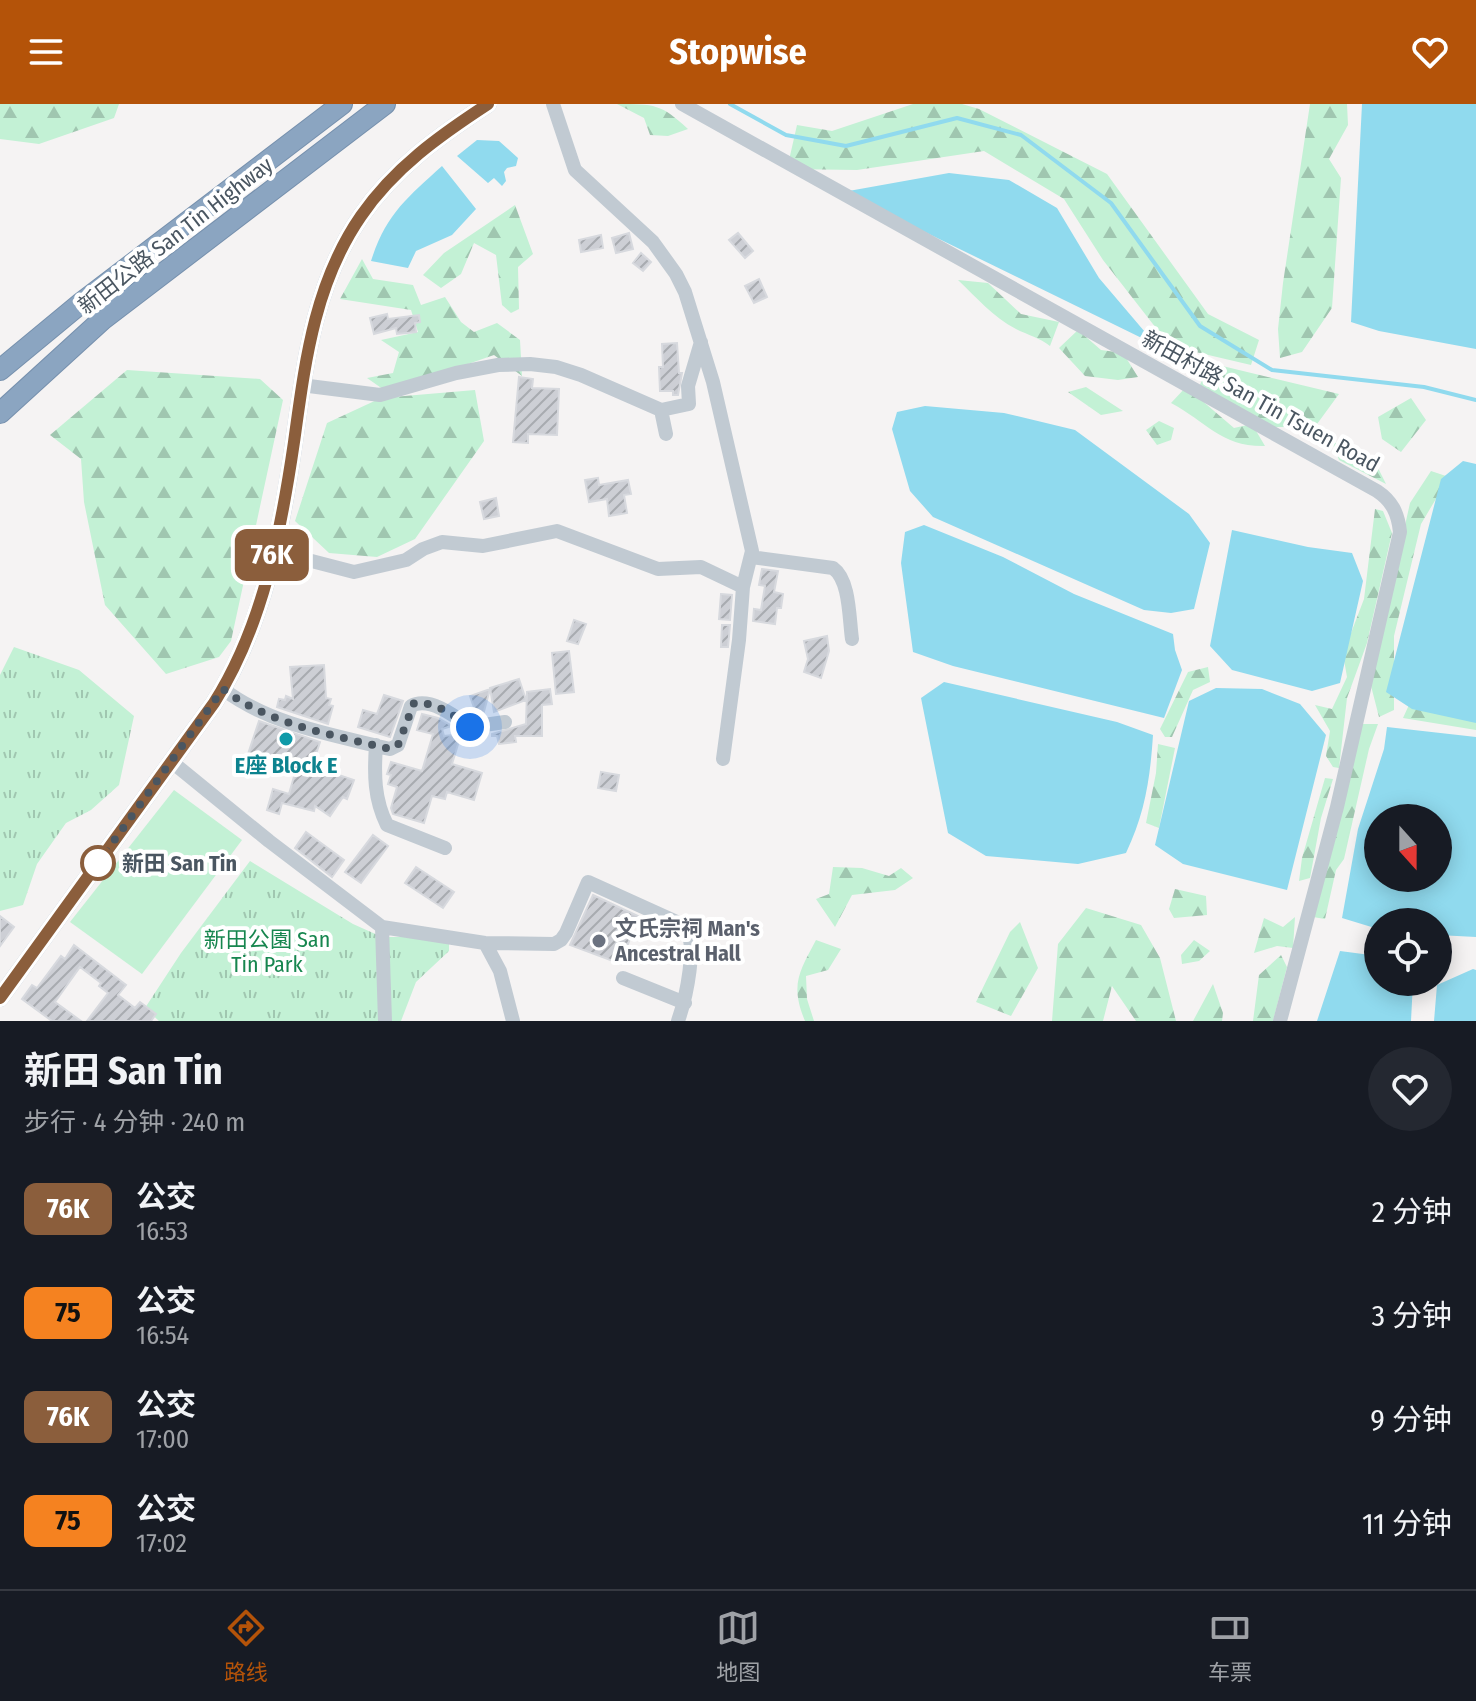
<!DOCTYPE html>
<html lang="zh">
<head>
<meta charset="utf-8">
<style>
	body { margin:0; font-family:"Fira Sans Condensed","Noto Sans SC",sans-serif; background:#242831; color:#f1f3f6; height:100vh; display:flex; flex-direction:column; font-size:30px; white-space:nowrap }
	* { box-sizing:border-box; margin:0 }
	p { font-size:26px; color:#9ea1a6 }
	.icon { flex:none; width:44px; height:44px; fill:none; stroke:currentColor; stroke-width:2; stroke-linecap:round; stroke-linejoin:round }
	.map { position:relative; height:917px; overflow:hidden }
	.panel { display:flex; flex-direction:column; background:#171b24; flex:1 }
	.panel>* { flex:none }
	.badge { padding:0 16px; border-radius:12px; font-size:28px; line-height:52px }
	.needle { width:52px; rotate:159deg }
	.controls { position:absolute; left:1364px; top:700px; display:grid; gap:16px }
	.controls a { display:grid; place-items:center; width:88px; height:88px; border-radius:50%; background:#171b24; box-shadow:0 4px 20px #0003; font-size:40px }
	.you { position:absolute; width:40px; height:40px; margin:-20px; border:6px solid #fff; border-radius:50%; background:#1a73e8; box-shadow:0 0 0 12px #1a73e833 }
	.map>.badge { position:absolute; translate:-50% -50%; box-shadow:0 0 0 4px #fff }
	.round { display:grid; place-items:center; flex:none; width:84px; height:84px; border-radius:42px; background:#242831 }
	.headline { display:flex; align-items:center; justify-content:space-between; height:136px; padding:0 24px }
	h1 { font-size:38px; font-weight:700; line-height:60px }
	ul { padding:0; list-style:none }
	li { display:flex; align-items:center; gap:24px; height:104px; padding:0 24px }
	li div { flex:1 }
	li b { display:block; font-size:30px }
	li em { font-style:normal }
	li .badge { min-width:88px; font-weight:700; text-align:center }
	header { display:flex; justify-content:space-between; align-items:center; height:104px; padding:0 24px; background:#b45309; color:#fff; font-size:36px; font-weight:700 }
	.tab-bar { display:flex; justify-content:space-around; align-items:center; height:112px; border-top:2px solid #363941; background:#171b24; font-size:22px; color:#9ea1a6 }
	.tab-bar a { display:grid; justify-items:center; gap:4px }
	.tab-bar .current { color:#b45309 }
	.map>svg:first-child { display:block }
</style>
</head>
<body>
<header><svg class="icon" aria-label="menu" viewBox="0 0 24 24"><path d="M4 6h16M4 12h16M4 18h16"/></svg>Stopwise<svg class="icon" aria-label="heart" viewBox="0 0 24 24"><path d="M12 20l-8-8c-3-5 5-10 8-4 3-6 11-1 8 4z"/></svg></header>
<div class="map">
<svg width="1476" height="917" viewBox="0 0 1476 917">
	<defs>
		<pattern id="forest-firs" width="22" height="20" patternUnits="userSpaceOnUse" patternTransform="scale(2)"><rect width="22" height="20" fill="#c3f1d5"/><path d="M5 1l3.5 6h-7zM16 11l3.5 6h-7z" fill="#a0c6b0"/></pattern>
		<pattern id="park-tufts" width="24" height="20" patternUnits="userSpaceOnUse" patternTransform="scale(2)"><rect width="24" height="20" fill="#c3f1d5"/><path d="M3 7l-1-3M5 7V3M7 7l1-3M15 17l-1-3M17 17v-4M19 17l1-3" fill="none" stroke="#a0c6b0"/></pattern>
		<pattern id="building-hatch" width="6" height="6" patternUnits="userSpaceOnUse" patternTransform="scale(2)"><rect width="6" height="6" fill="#cdcfd5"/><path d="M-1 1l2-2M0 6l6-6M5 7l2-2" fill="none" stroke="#a8abb0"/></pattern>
	</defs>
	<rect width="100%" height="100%" fill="#f5f3f3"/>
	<path fill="url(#forest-firs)" d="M 0,0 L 119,0 L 114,14 L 39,40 L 0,35 Z
		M 617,0 C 655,0 661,0 688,25 L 668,32 L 650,31 L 644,14 Z
		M 913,0 L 962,0 L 979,5 L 1107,70 L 1208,210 L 1259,236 L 1251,261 L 1170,242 L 1103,156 L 1064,95 L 984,47 L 857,66 L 787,65 L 797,21 L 832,27 Z
		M 1310,0 L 1347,0 L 1348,21 L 1329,55 L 1341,74 L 1332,204 L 1302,248 L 1280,254 L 1278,225 L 1283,179 Z
		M 515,101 L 533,150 L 518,163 L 519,205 L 511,209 L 502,201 L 496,151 L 474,139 L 461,170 L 441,184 L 423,171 L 444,149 Z
		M 362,155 L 373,175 L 413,181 L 421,201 L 445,193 L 461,218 L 474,228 L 497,219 L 520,236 L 522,272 L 494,251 L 387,288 L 367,274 L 393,269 L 399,248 L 381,236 L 418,228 L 411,206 L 340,195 Z
		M 958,176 L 988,179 L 1021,210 L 1059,218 L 1050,242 C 1040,234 1028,231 1016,225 C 993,213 976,193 958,176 Z
		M 1078,226 L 1101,246 L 1123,249 L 1138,273 L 1118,276 L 1085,272 L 1059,244 Z
		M 1210,259 L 1339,290 L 1309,331 L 1298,323 L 1267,323 L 1198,285 Z
		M 127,266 L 260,275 L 283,296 L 231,537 L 219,553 L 166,570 L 105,501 L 84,398 L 81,355 L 50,331 Z
		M 1086,283 L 1123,307 L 1101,311 L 1068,288 Z
		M 1186,283 L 1234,324 L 1252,320 L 1265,342 C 1221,343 1207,318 1171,299 Z
		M 475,286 L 484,337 L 415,435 L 377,453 L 329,449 L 295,417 L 327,319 L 381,294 Z
		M 1411,294 L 1426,316 L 1401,348 L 1382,335 L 1378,313 Z
		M 1159,317 L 1174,324 L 1171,336 L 1157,341 L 1146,326 Z
		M 1332,338 L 1344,341 L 1377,362 L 1386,380 L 1339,356 Z
		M 1431,367 L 1449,373 L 1421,420 L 1394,532 L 1394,606 L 1379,613 L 1370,578 L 1410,399 Z
		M 1375,405 L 1383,407 L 1392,429 L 1367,539 L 1347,594 L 1339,664 L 1333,663 L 1326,652 L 1330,627 L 1315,601 L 1332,605 L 1347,573 L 1343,550 L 1364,495 Z
		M 1208,563 L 1210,578 L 1193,586 L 1172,633 L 1165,633 L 1160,625 L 1188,568 Z
		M 1413,592 L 1476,599 L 1476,626 L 1403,614 Z
		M 1361,620 L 1378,620 L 1369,645 L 1344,755 L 1336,766 L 1325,815 L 1313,813 Z
		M 1158,640 L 1175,644 L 1159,724 L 1146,719 L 1156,669 Z
		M 1325,674 L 1333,675 L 1321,714 L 1310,774 L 1299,777 L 1302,754 Z
		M 833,763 L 862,764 L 889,772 L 901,764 L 913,774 L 895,786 L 852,791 L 835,823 L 816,795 L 829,790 Z
		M 1175,785 L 1206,792 L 1207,811 L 1174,814 L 1169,805 Z
		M 1086,804 L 1141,821 L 1160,854 L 1176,917 L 1136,917 L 1112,882 L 1103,917 L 1052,917 L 1058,840 Z
		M 1295,813 L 1293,844 L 1277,842 L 1254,849 L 1264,814 L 1283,823 Z
		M 1020,818 L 1038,864 L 1011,912 L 976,898 L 1010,828 Z
		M 816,836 L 841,845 L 828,866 L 806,872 L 807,895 L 814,917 L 805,917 C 790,881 799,868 816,836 Z
		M 1194,836 L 1210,847 L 1199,857 L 1182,860 L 1181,851 Z
		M 1281,851 L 1287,863 L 1273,917 L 1253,917 L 1259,871 Z
		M 1213,880 L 1223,909 L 1222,917 L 1193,917 Z"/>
	<path fill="url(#park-tufts)" d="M 14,543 L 79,566 L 134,612 L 119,681 L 91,706 L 66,719 L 37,760 L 23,801 L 0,807 L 0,571 Z
		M 250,757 L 353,820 L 382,833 L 449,833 L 449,847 L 416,878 L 401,917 L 159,917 L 145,904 L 181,849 Z"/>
	<path fill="#c3f1d5" d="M 174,686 L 242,736 L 142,870 L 70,818 Z"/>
	<path fill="#90daee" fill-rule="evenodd" d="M 1362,0 L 1476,0 L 1476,245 L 1379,227 L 1351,218 Z
		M 477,36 L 499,37 L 518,54 L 516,62 L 507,64 L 504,68 L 506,77 L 502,82 L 494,74 L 488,79 L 457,52 Z
		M 442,62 L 476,105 L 452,131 L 416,147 L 408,164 L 371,157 C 386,110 407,94 442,62 Z
		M 949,69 L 1009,76 L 1057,104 L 1099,174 L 1156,241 L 843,88 Z
		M 925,302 L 1004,309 L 1075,326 L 1189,410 L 1210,439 L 1194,505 L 1171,509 L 1144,506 L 933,413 L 910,387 L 892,325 L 897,308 Z
		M 1463,357 L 1476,360 L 1476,619 L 1412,605 L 1386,588 L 1441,375 Z
		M 924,421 L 1003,453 L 1074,490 L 1173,530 L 1175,546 L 1182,566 L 1164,614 L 953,562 L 913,548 L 901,459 L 905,428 Z
		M 1232,426 L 1308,443 L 1352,449 L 1363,477 L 1340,579 L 1312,587 L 1232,566 L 1210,542 Z
		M 944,578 L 1117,618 L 1153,631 C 1150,676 1145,709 1126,749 L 1078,760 L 986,752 L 948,729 L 921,594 Z
		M 1216,584 L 1262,585 L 1300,600 L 1326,631 L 1287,786 L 1183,760 L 1155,741 L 1189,597 Z
		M 1387,623 L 1476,633 L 1476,833 L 1438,831 L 1438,818 L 1378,818 L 1378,825 L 1342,814 L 1358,725 L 1384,645 ZM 1378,714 L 1438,714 L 1438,774 L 1378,774 Z
		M 1340,847 L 1378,852 L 1378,878 L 1413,878 L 1411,917 L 1317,917 Z
		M 1473,865 L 1476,866 L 1476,917 L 1434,917 L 1437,881 Z"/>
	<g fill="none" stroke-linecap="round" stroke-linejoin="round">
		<path stroke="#90daee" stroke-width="4" d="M 730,0 L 786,31 L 846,42 L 957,14 L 1021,31 L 1111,99 L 1200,222 L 1272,266 L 1424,283 L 1476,296"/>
	</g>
	<path fill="url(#building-hatch)" stroke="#d7d9de" stroke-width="2" d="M 629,129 L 633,145 L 616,149 L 612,134 Z
		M 738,129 L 753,147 L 745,154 L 729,136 Z
		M 601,131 L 603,144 L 581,148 L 579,136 Z
		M 641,149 L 651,158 L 643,167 L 633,159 Z
		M 759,175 L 767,193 L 754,199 L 745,182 Z
		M 387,210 L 388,215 L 419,211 L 420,218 L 415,219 L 416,228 L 397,230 L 396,224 L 374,230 L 370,214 Z
		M 677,239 L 679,269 L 682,269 L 678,291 L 673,291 L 673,287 L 660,287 L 659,263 L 663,263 L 662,240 Z
		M 519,273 L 533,275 L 532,284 L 559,285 L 557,331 L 528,330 L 528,339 L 513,338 Z
		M 598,374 L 599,381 L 628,376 L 631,390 L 624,391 L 627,409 L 609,412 L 607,395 L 589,398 L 585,376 Z
		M 496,394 L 499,412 L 484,415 L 480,398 Z
		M 762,465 L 778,467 L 774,488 L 783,490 L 781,504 L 777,504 L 775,520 L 753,517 L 754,505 L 761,506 L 765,482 L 759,481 Z
		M 721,490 L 732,491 L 730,516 L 719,515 Z
		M 574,516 L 586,520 L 578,540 L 567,537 Z
		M 722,521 L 730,521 L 728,543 L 721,543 Z
		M 827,532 L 829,547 L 821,574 L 804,568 L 808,555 L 804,537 Z
		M 569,547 L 574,588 L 556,590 L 552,549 Z
		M 324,561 L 326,594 L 331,595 L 329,601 L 333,602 L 328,620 L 277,603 L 279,595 L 285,596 L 286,592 L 293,595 L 290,563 Z
		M 519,575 L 526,596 L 494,608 L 490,584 Z
		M 490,585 L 483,611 L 477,612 L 470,592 Z
		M 550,585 L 552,600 L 542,601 L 542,632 L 515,632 L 516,638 L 499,640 L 497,632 L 492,632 L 492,630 L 526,620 L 527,588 Z
		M 384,591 L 403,597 L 390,633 L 358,623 L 363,606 L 377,610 Z
		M 422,610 L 438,614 L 452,622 L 442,625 L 444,632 L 462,630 L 477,632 L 474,641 L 459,637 L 452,660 L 482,669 L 474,696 L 447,688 L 445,695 L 432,692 L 424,719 L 393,710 L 391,704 L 397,683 L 388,680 L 391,671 L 387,670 L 391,658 L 422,667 L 433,630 L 417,626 Z
		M 259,617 L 320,638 L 312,662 L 354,676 L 347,695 L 343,693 L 330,712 L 315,702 L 314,707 L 282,699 L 279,710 L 267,706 L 273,685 L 289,690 L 295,669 L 247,653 Z
		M 601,668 L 619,671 L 616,687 L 598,684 Z
		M 306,728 L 344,756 L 332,773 L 295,744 Z
		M 373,731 L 388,742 L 361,779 L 345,768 Z
		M 416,763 L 454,788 L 443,804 L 405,779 Z
		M 593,791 L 638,812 L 621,860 L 570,841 Z
		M 0,812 L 14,823 L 0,842 Z
		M 74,841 L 126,881 L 118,891 L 135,904 L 140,898 L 156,910 L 151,917 L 87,917 L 108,889 L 99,882 L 101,879 L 80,863 L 55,898 L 81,917 L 52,917 L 22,895 L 32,881 L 37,884 L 61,852 L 65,855 Z"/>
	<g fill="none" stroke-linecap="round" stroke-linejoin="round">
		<defs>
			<path id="highway" d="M 0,266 L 81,199 L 342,0
				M 0,309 L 102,216 L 385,0"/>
		</defs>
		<use href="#highway" stroke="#7690ad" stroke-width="22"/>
		<path stroke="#c1cad2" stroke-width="14" d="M 553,0 L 575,66 L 653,138 L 676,170 L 685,188 L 713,278 L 752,447 L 743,483 L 739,536 L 723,655
			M 682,0 L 1377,387 C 1392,397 1398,409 1400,428 L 1337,703 L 1280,917
			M 301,281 L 380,291 L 456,269 L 498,261 L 530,260 L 556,263 L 581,271 L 661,306 L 666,330
			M 661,306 L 689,300 L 688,282 L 701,238
			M 273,447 L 354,468 L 406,456 L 423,445 L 442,438 L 483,442 L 557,427 L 658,465 L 701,463 L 743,483
			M 751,453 L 833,464 C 850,476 849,514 852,535
			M 223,585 C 270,621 334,631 390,645 L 398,641 L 411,602 C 429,592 455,612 470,623 L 505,618
			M 376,641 C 374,670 374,695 387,721 L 445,744
			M 172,658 L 269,737 L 382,823 L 485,839 L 554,840 L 561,836 L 566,829 L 588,778 L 683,821 C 700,836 685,897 678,917
			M 382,823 L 385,917
			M 485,839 L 500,867 L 513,917
			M 623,874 L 685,899"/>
		<path stroke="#b3c2d1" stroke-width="18" d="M 0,894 L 214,599 C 263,522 281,428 294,338 C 305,259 314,180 361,112 C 394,64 439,32 488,0"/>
		<use href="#highway" stroke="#8ba5c1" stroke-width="20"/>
	</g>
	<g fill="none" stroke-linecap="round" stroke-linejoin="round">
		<defs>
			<path id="line" d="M 0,894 L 214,599 C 263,522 281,427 294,338 C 305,259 314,180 361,112 C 394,64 439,32 488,0"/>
		</defs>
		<use href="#line" stroke="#fff" stroke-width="18"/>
		<use href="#line" stroke="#8b5e3c" stroke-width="12"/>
		<path stroke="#4a5661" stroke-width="8" stroke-dasharray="0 14.4" d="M 98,759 L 223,585 C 270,621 334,631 390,645 L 398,641 L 414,599 C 434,597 454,611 470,623"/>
	</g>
	<circle fill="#0f9aa8" stroke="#fff" stroke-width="3" cx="286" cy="635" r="8"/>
	<circle fill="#fff" stroke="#8b5e3c" stroke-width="4" cx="98" cy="759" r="16"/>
	<circle fill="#6b7280" stroke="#fff" stroke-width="3" cx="599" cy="837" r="8"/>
	<g text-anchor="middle" stroke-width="8" stroke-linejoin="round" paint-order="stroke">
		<g font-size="22" fill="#4a5661" stroke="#fff">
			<text transform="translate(175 131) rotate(-38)" y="8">新田公路 San Tin Highway</text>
			<text transform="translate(1261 297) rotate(29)" y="8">新田村路 San Tin Tsuen Road</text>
		</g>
		<g font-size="22" font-weight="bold" fill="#0d838f" stroke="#fff">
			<text x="286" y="669">E座 Block E</text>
		</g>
		<g font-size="22" font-weight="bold" fill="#4a5661" stroke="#fff" text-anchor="start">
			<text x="122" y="767">新田 San Tin</text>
		</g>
		<g font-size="22" font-weight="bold" fill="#5b616d" stroke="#fff" text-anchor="start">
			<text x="615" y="832">文氏宗祠 Man's<tspan x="615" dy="25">Ancestral Hall</tspan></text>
		</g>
		<g font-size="22" fill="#17864f" stroke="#fff">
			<text x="267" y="843">新田公園 San<tspan x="267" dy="25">Tin Park</tspan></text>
		</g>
	</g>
</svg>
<div class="controls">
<a><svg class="needle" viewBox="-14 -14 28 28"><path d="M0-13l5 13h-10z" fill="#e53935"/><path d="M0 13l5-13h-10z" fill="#9ea1a6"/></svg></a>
<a><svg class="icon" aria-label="locate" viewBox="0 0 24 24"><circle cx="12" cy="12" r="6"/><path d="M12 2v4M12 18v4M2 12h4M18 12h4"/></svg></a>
</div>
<div class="you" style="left:470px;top:623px"></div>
<b class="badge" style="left:272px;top:451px;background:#8b5e3c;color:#fff">76K</b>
</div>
<section class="panel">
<div class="headline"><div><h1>新田 San Tin</h1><p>步行 · 4 分钟 · 240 m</p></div><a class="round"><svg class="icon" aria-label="heart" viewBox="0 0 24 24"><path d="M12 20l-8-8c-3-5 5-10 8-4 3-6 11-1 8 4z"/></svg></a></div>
<ul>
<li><span class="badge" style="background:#8b5e3c;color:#fff">76K</span><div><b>公交</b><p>16:53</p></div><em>2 分钟</em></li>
<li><span class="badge" style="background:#f58220;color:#111">75</span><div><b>公交</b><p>16:54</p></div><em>3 分钟</em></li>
<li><span class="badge" style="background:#8b5e3c;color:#fff">76K</span><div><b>公交</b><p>17:00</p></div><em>9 分钟</em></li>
<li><span class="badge" style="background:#f58220;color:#111">75</span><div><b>公交</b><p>17:02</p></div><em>11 分钟</em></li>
</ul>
</section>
<nav class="tab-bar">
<a class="current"><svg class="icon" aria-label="directions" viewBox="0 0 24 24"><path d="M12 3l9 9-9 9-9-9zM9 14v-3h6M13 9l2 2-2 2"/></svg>路线</a>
<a><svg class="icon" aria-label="map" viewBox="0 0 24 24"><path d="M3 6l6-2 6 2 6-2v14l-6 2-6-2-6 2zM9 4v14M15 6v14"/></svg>地图</a>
<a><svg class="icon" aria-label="tickets" viewBox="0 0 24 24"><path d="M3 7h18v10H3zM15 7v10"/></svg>车票</a>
</nav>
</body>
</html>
